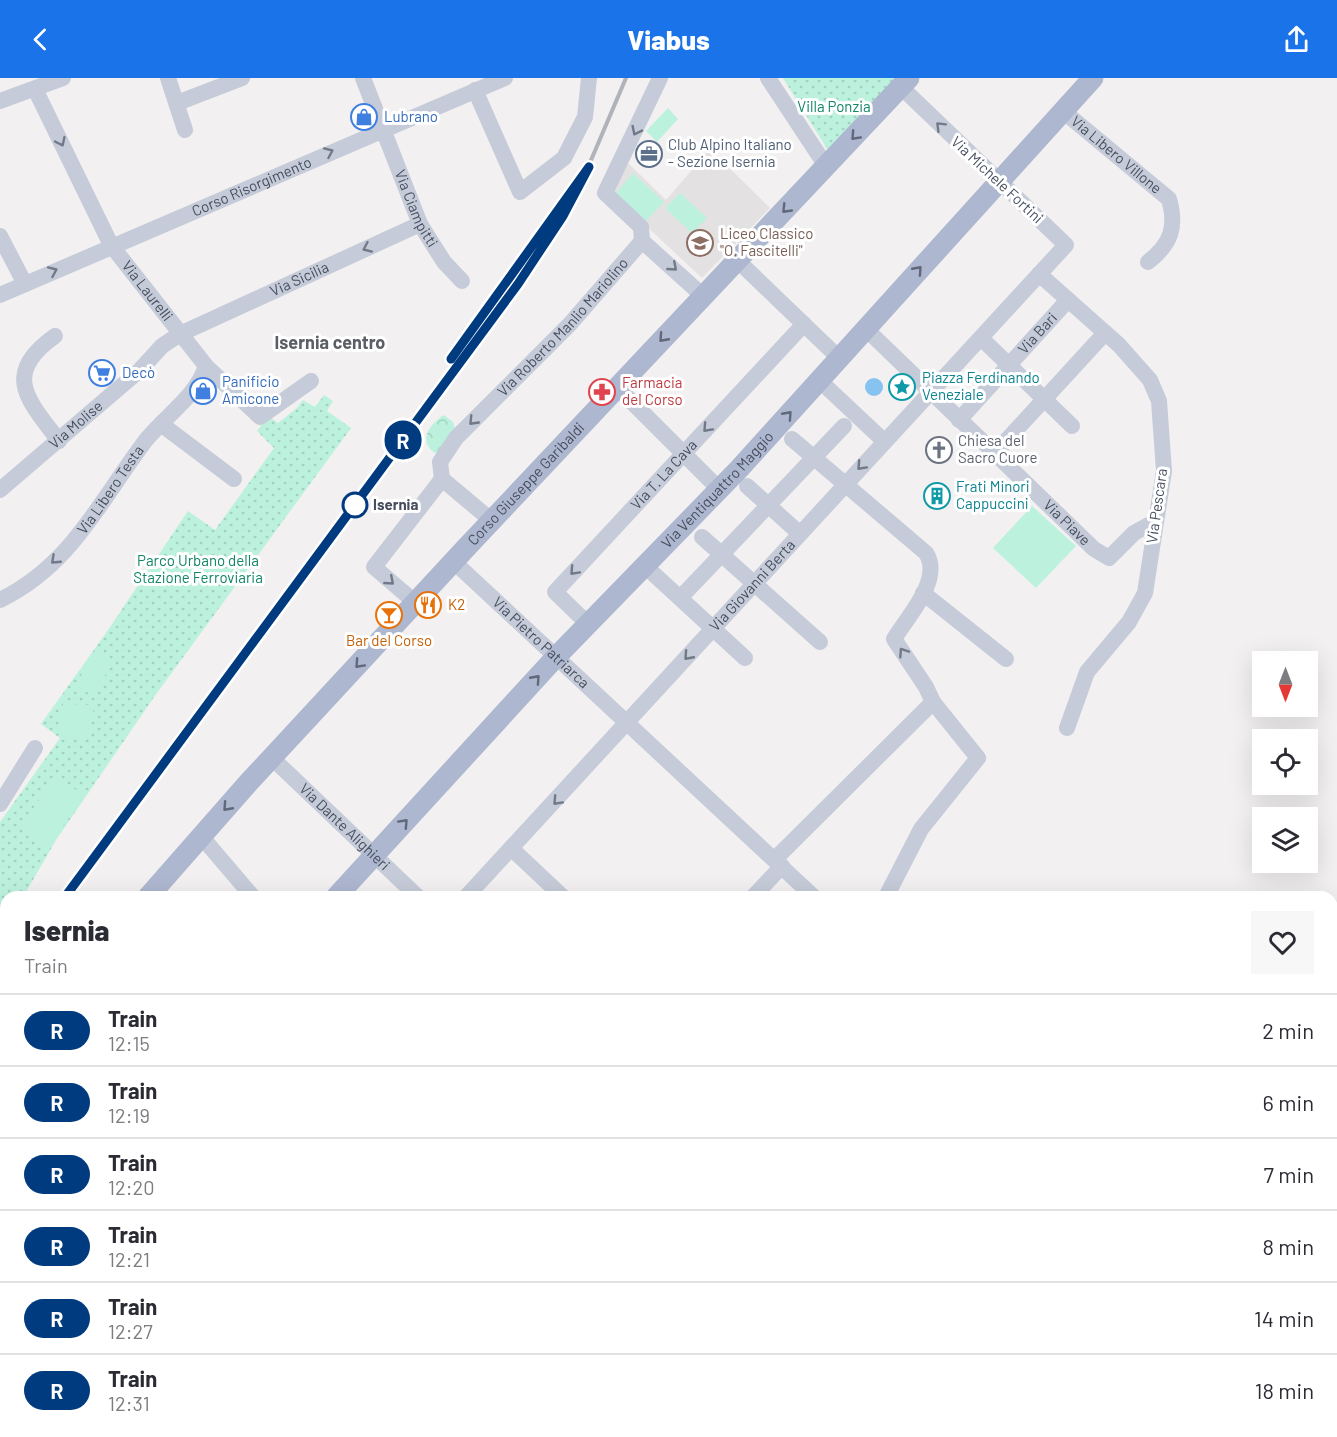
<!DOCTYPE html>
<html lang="en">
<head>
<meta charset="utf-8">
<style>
	body { margin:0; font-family:Barlow,sans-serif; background:#f7f7f7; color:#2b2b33; height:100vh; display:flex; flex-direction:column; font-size:22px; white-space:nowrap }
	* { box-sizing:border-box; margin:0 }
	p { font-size:20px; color:#7c7c81 }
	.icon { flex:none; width:33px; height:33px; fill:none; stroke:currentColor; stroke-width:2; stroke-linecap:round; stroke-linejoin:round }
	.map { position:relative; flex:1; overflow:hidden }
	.panel { position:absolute; left:0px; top:813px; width:1338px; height:546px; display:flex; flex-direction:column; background:#fff; border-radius:18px 18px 0 0; box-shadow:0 6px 24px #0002 }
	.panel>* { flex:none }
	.badge { padding:0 12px; border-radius:20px; font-size:21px; line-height:39px }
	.needle { width:39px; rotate:180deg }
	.fabs { position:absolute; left:1252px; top:573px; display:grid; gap:12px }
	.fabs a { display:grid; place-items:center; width:66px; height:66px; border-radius:0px; background:#fff; box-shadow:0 6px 24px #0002; font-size:30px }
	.map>.badge { position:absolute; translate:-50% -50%; box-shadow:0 0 0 3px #fff }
	.round { display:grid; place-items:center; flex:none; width:63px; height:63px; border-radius:0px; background:#f7f7f7 }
	.summary { display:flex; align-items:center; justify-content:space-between; height:102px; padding:0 24px }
	h1 { font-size:28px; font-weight:800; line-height:45px }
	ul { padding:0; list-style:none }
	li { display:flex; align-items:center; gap:18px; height:72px; padding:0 24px; border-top:2px solid #e1e1e2 }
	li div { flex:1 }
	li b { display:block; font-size:22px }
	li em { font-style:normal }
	li .badge { min-width:66px; font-weight:700; text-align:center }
	header { display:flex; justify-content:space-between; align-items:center; height:78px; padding:0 24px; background:#1a73e8; color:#fff; font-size:27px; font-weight:800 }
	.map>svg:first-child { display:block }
</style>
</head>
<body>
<header><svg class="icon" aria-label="back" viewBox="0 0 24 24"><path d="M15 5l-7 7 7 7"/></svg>Viabus<svg class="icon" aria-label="share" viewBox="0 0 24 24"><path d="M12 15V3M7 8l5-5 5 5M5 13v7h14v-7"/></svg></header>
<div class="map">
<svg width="1337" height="1359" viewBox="0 0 1337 1359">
	<defs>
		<pattern id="green-dots" width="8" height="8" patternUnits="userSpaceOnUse" patternTransform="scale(1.5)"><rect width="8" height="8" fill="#bcf2dd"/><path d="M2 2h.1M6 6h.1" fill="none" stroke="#a3d1c0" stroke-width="1.8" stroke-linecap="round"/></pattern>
		<pattern id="forest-crowns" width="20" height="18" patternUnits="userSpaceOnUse" patternTransform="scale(1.5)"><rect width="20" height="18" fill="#bcf2dd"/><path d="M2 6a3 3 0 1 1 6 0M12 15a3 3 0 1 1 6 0" fill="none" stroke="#a3d1c0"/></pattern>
	</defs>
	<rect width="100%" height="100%" fill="#f2f0f0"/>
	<path fill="#e3e1e1" d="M 710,71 L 770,130 L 702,200 L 611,115 L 626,83 L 666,122 Z"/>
	<path fill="url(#green-dots)" d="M 783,0 L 898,0 L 829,74 Z
		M 324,317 L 333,323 L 327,333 L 351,350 L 154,619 L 56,762 L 23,819 L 6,819 L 6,844 L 0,852 L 0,744 L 60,660 L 41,646 L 108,552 L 188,433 L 215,452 L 274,370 L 257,353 L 268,338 L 278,345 L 297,330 L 303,322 L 315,329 Z"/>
	<path fill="url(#forest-crowns)" d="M 444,337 L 453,344 L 455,351 L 441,375 L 435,375 C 417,363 430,345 444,337 Z"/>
	<path fill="#bcf2dd" d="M 668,30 L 678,41 L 657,64 L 646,53 Z
		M 633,95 L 664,124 L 645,144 L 615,116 Z
		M 680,115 L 707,140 L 692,155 L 665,130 Z
		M 1032,428 L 1076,468 L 1036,510 L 993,470 Z
		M 97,575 L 113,586 L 91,617 L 75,606 Z
		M 63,626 L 95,627 L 85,664 L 64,658 L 57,652 Z
		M 56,698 L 85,718 L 47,770 L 19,750 Z"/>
	<path fill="#87c3f1" d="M865 309a9 9 0 1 1 18 0a9 9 0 1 1-18 0Z"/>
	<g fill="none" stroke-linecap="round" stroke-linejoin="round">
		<path stroke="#87c3f1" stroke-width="4" d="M 1332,864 L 1337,858
			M 527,1353 L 572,1359
			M 348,1359 L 370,1353
			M 781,1359 L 795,1353"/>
		<g stroke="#c5cbd8" stroke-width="16">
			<path d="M 168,0 L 185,52"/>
			<path id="s1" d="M 363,0 L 420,146 L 444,184 L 462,203"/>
			<path d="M 768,0 L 826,88"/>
			<path id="s2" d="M 35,11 L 111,167 L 206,288 L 260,339 L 311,303"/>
			<path d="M 475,12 L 520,114 L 564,80 L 585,39 L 589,0"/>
			<path d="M 0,23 L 63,0"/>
			<path d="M 177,25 L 242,0"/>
			<path id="s3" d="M 1063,33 L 1169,121 C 1177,149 1171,166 1148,184"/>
			<path d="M 0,158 L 25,206"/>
			<path d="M 642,163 L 641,149 L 605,115 L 660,0"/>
			<path d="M 642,163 L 702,217"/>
			<path d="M 736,181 L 839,280"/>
			<path d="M 1039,196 L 1119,267 L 1150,302 L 1159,323 L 1164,393 L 1145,515 L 1129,544 L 1087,594 L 1067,650"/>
			<path id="s4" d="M 0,217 L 505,0"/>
			<path id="s5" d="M 866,251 L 1094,471 L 1109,480 L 1134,455 L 1156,443"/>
			<path d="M 55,258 C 1,296 28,322 59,363"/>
			<path d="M 981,260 L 1072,348"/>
			<path d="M 819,302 L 884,363"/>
			<path d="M 618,310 L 720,412"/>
			<path id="s6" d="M 959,342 L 1068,222"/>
			<path d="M 161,346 L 234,401"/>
			<path d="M 792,361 L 926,475 C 943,501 908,538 894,561 L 926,609 L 933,624 L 978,680 L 921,751 L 886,819"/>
			<path d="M 994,376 L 1105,255"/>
			<path id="s7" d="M 442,401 L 440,384 L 456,360 L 570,246 L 642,163"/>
			<path d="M 747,408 L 799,455"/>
			<path id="s8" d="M 0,412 L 140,292 L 162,268 L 180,256 L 420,146"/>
			<path d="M 702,459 L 820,564"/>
			<path id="s9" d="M 453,483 L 814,819"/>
			<path d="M 645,488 L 745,580"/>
			<path d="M 923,515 L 1006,581"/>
			<path d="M 680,520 L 844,348"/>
			<path id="s10" d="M 0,522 C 72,487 101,421 146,362 C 166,337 196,319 206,288"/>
			<path d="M 413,527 L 410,520 L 374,489 L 442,401 L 491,442"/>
			<path id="s11" d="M 588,546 L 555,514 L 804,246"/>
			<path id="s12" d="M 272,680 L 418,819"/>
			<path d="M 0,726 L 35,670"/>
			<path d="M 201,758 L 253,819"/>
			<path d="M 512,771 L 563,819"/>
			<path d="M 775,781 L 933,624"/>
			<path id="s13" d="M 466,819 L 1066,167 L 901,9"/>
			<path d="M 753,819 L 782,788"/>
			<path d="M 0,1312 L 6,1305"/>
		</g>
		<g stroke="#aeb7d0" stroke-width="21">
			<path id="s14" d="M 148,819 L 249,704 L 464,472 L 909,0"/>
			<path id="s15" d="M 336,819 L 555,580 L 739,391 L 1093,0"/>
			<path d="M 0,983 L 6,976"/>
			<path d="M 0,1179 L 6,1173"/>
		</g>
		<path stroke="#b1b3ba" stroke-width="4" d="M 65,819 L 529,190 L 583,101 L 626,0
			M 0,903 L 6,895"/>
	</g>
	<defs><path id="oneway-chevron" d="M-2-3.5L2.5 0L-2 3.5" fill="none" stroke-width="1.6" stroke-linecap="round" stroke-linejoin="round" transform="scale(1.5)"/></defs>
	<g stroke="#727a89">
		<use href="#oneway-chevron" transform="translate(940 48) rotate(-135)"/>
		<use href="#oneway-chevron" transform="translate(636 53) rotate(116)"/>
		<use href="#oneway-chevron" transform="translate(61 64) rotate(65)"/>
		<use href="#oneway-chevron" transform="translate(329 74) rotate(-24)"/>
		<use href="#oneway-chevron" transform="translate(367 170) rotate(156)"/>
		<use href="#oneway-chevron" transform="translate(673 189) rotate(41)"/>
		<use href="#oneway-chevron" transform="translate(53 193) rotate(-24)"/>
		<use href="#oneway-chevron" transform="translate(473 343) rotate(134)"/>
		<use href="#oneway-chevron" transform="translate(707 350) rotate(133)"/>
		<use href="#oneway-chevron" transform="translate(861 388) rotate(133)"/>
		<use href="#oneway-chevron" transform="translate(55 482) rotate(137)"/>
		<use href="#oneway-chevron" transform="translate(574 493) rotate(133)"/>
		<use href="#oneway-chevron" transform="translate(390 503) rotate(41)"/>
		<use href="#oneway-chevron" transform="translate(903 574) rotate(-124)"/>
		<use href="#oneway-chevron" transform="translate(688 578) rotate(132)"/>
		<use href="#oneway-chevron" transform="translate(557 723) rotate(133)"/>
	</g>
	<g stroke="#60687a">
		<use href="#oneway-chevron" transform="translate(855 58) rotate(133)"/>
		<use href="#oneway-chevron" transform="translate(786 131) rotate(134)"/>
		<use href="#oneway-chevron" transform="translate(918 192) rotate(-48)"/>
		<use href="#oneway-chevron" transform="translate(663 260) rotate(132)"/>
		<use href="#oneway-chevron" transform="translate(788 337) rotate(-48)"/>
		<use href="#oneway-chevron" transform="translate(359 586) rotate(133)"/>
		<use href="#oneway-chevron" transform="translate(536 601) rotate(-48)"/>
		<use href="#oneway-chevron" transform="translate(227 729) rotate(132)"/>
		<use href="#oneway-chevron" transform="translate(404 745) rotate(-47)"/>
	</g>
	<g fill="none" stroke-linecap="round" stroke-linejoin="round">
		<defs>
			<path id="line" d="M 65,819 L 518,206 L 563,138 L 589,89 L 451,281"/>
		</defs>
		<use href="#line" stroke="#fff" stroke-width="14"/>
		<use href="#line" stroke="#003b80" stroke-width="9"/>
	</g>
	<defs>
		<symbol id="shop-ring" viewBox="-11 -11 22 22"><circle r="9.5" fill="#fff" stroke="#3f7fe0" stroke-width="1.5"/><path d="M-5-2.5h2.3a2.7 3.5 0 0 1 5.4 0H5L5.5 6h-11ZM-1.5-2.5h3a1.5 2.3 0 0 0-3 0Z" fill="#3f7fe0"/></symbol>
		<symbol id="office-ring" viewBox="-11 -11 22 22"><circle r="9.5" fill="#fff" stroke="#5c6f8a" stroke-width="1.5"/><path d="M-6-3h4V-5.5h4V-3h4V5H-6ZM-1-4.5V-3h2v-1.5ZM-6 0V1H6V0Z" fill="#5c6f8a"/></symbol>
		<symbol id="school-ring" viewBox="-11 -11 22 22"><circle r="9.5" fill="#fff" stroke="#8d6e63" stroke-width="1.5"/><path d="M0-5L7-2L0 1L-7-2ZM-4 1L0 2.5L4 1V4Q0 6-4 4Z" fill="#8d6e63"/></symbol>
		<symbol id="supermarket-ring" viewBox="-11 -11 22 22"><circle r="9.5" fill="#fff" stroke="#3f7fe0" stroke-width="1.5"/><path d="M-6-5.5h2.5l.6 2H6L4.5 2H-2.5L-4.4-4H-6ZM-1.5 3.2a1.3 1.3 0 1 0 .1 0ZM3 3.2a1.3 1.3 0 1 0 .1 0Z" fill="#3f7fe0"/></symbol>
		<symbol id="sight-ring" viewBox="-11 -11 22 22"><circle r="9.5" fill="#fff" stroke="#0f9aa8" stroke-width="1.5"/><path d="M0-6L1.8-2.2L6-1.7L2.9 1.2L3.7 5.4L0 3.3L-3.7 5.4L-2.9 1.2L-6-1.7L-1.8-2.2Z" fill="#0f9aa8"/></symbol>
		<symbol id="pharmacy-ring" viewBox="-11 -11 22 22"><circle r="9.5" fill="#fff" stroke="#e0444e" stroke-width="1.5"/><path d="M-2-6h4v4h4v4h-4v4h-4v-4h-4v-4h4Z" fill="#e0444e"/></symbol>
		<symbol id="church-ring" viewBox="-11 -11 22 22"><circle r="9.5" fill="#fff" stroke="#6b7280" stroke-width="1.5"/><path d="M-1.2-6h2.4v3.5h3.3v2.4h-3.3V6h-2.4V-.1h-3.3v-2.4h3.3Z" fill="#6b7280"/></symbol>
		<symbol id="building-ring" viewBox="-11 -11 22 22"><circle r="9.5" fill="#fff" stroke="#0f9aa8" stroke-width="1.5"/><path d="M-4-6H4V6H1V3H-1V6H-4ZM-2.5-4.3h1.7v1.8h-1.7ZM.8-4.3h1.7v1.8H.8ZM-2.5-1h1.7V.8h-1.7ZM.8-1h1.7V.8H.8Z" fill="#0f9aa8"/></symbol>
		<symbol id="restaurant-ring" viewBox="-11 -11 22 22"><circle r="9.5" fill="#fff" stroke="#e8710a" stroke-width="1.5"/><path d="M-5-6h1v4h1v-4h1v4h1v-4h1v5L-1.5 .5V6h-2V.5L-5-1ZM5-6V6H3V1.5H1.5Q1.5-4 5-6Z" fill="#e8710a"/></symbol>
		<symbol id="bar-ring" viewBox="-11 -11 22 22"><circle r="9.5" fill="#fff" stroke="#e8710a" stroke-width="1.5"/><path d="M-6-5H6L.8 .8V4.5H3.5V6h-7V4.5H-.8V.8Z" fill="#e8710a"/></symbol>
	</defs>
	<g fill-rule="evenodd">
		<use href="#shop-ring" x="349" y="24" width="30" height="30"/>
		<use href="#office-ring" x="634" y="61" width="30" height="30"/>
		<use href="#school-ring" x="685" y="150" width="30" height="30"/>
		<use href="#supermarket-ring" x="87" y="280" width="30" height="30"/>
		<use href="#sight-ring" x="887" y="294" width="30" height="30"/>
		<use href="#shop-ring" x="188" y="298" width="30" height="30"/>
		<use href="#pharmacy-ring" x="587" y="299" width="30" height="30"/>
		<use href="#church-ring" x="924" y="357" width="30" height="30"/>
		<use href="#building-ring" x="922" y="403" width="30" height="30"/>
		<use href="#restaurant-ring" x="413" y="512" width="30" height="30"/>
		<use href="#bar-ring" x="374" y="522" width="30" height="30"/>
	</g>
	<circle fill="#fff" stroke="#003b80" stroke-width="3" cx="355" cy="427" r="12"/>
	<g text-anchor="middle" stroke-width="6" stroke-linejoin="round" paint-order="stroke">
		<g font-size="15" fill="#128566" stroke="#fff">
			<text x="834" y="34">Villa Ponzia</text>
			<text x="198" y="488">Parco Urbano della<tspan x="198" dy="17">Stazione Ferroviaria</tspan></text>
		</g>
		<g font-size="15" fill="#366cbe" stroke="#fff" text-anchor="start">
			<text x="384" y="44">Lubrano</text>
			<text x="122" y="300">Decò</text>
			<text x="222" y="309">Panificio<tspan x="222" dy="17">Amicone</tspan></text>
		</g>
		<g font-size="15" fill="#4e5e75" stroke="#fff" text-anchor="start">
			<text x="668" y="72">Club Alpino Italiano<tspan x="668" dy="17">- Sezione Isernia</tspan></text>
		</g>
		<g font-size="15" fill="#464e5e" stroke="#fff">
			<text dy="5" stroke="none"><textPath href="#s3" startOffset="69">Via Libero Villone</textPath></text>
			<text transform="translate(997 102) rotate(43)" y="5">Via Michele Fortini</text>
			<text dy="5" stroke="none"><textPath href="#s4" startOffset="274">Corso Risorgimento</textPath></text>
			<text dy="5" stroke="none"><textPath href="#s1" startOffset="141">Via Ciampitti</textPath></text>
			<text dy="5" stroke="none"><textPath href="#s8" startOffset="370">Via Sicilia</textPath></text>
			<text dy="5" stroke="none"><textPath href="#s2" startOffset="232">Via Laurelli</textPath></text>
			<text dy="5" stroke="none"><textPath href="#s7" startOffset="200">Via Roberto Manlio Mariolino</textPath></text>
			<text dy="5" stroke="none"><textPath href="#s6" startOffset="117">Via Bari</textPath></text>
			<text dy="5" stroke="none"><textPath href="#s8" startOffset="100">Via Molise</textPath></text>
			<text dy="5" stroke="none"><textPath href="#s11" startOffset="206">Via T. La Cava</textPath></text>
			<text dy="5" stroke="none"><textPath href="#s14" startOffset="560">Corso Giuseppe Garibaldi</textPath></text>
			<text dy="5" stroke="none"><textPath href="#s15" startOffset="558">Via Ventiquattro Maggio</textPath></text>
			<text dy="5" stroke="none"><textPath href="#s10" startOffset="158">Via Libero Testa</textPath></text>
			<text transform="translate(1157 428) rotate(-82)" y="5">Via Pescara</text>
			<text dy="5" stroke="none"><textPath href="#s5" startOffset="279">Via Piave</textPath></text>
			<text dy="5" stroke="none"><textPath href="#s13" startOffset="423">Via Giovanni Berta</textPath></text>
			<text dy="5" stroke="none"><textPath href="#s9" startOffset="120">Via Pietro Patriarca</textPath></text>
			<text dy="5" stroke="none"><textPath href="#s12" startOffset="100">Via Dante Alighieri</textPath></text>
		</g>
		<g font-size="15" fill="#785e54" stroke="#fff" text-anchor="start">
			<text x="720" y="161">Liceo Classico<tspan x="720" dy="17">"O. Fascitelli"</tspan></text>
		</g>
		<g font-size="15" fill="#0d838f" stroke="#fff" text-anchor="start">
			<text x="922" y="305">Piazza Ferdinando<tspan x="922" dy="17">Veneziale</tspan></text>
			<text x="956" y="414">Frati Minori<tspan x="956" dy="17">Cappuccini</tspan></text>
		</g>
		<g font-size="15" fill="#be3a42" stroke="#fff" text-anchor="start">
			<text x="622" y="310">Farmacia<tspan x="622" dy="17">del Corso</tspan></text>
		</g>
		<g font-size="15" fill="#5b616d" stroke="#fff" text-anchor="start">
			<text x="958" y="368">Chiesa del<tspan x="958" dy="17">Sacro Cuore</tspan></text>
		</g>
		<g font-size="15" font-weight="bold" fill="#464e5e" stroke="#fff" text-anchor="start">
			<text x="373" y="432">Isernia</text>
		</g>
		<g font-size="15" fill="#c56008" stroke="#fff" text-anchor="start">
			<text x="448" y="532">K2</text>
			<text x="389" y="568" text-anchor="middle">Bar del Corso</text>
		</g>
		<g font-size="18" font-weight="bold" fill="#5c5e65" stroke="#fff">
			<text x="330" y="271">Isernia centro</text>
		</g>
	</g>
</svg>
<div class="fabs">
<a><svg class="needle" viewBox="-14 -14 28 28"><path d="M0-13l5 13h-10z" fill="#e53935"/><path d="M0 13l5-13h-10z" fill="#7c7c81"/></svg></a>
<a><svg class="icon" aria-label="locate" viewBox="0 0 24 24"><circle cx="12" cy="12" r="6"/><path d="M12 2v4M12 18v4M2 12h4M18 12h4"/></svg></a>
<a><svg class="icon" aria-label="layers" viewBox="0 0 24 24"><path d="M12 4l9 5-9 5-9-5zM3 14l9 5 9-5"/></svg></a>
</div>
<b class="badge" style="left:403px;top:362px;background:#003b80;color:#fff">R</b>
<section class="panel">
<div class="summary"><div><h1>Isernia</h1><p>Train</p></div><a class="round"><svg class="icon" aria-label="heart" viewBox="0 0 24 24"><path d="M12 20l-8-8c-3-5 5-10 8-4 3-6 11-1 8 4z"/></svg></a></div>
<ul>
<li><span class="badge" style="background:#003b80;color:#fff">R</span><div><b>Train</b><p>12:15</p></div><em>2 min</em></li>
<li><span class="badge" style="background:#003b80;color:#fff">R</span><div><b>Train</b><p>12:19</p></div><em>6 min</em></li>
<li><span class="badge" style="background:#003b80;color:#fff">R</span><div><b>Train</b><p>12:20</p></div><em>7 min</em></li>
<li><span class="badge" style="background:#003b80;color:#fff">R</span><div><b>Train</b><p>12:21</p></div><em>8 min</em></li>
<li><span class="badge" style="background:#003b80;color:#fff">R</span><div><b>Train</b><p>12:27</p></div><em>14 min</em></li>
<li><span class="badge" style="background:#003b80;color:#fff">R</span><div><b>Train</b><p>12:31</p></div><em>18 min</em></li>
</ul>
</section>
</div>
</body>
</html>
